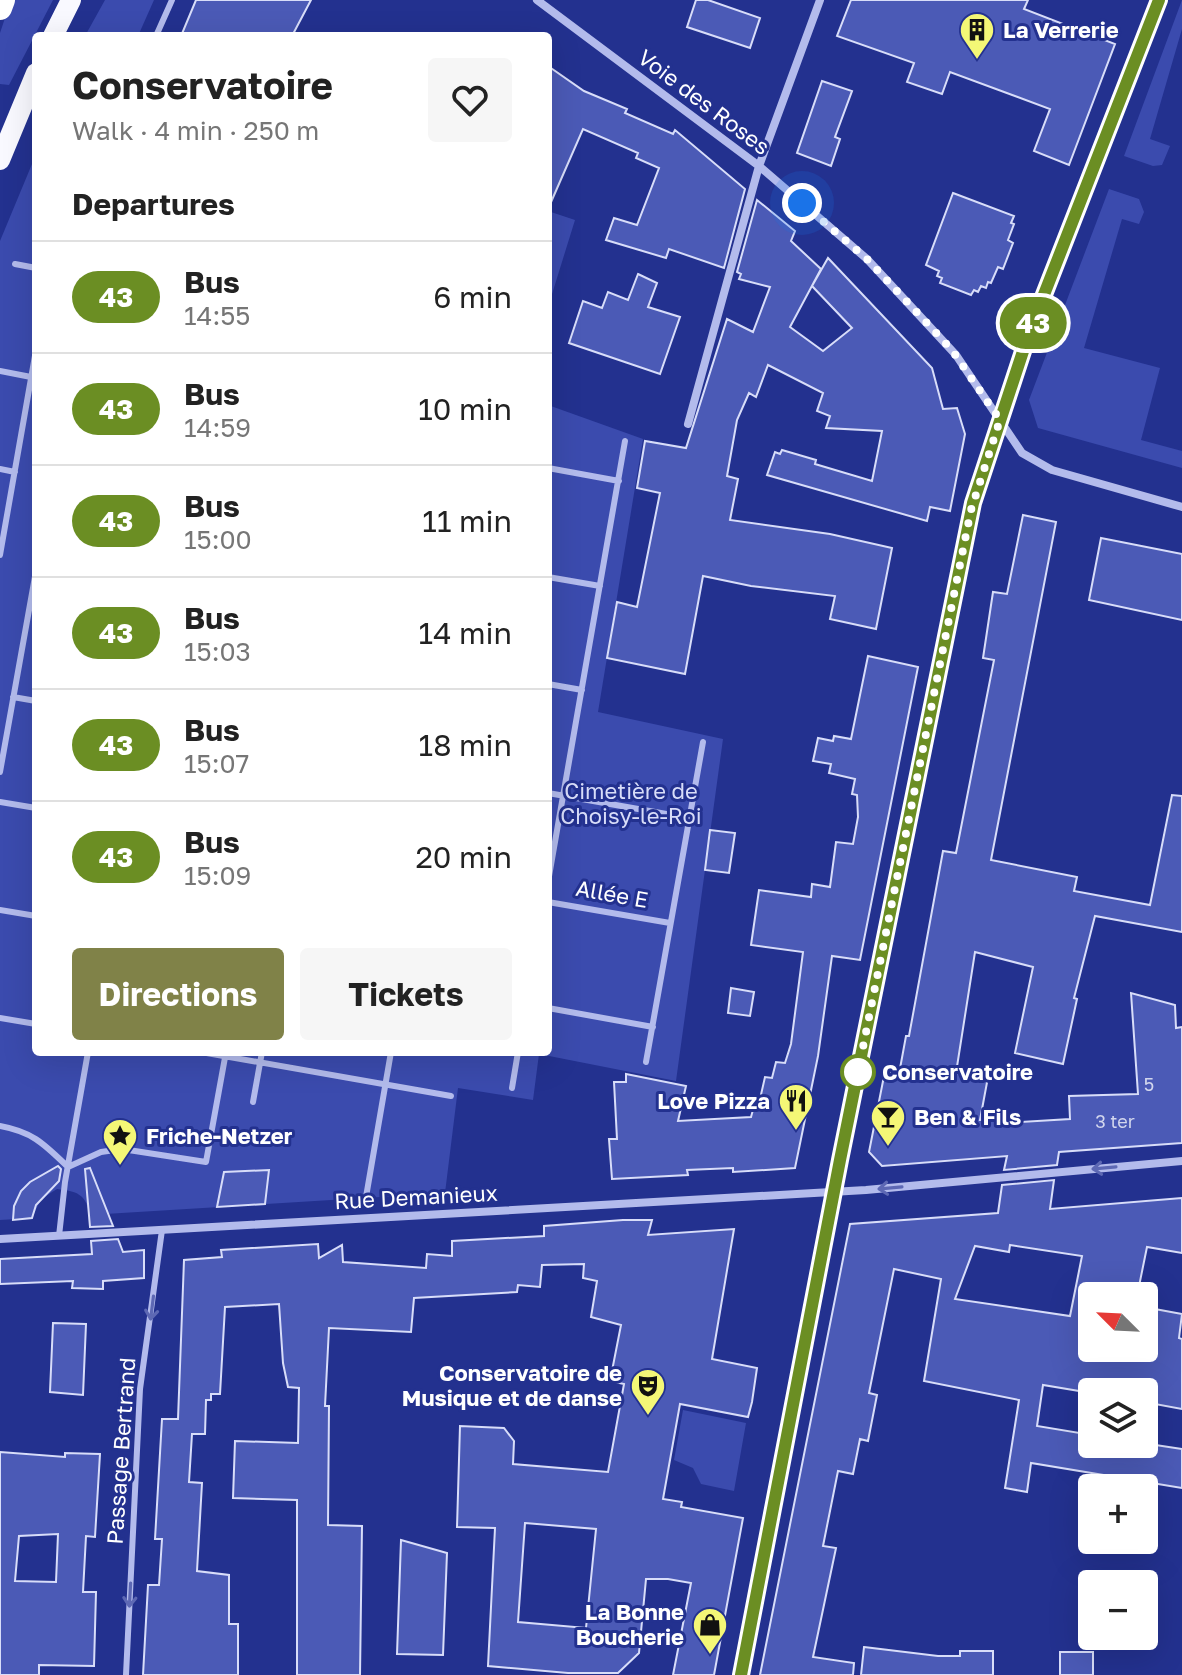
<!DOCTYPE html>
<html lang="en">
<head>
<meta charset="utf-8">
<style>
	body { margin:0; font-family:"Golos Text",sans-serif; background:#f6f6f6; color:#222; height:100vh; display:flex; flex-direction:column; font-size:30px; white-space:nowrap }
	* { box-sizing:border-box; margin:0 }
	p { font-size:26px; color:#767676 }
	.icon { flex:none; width:44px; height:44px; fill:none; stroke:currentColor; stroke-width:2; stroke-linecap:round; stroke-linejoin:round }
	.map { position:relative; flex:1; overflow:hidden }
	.drawer { position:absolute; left:32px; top:32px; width:520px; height:1024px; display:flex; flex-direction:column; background:#fff; border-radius:8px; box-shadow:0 8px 32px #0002 }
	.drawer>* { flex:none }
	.badge { padding:0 16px; border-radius:26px; font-size:28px; line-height:52px }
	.needle { width:52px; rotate:294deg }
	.tools { position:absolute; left:1078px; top:1282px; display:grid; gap:16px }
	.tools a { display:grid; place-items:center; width:80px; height:80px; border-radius:8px; background:#fff; box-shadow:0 8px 32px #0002; font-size:40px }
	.you { position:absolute; width:40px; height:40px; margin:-20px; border:6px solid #fff; border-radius:50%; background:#1a73e8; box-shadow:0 0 0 12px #1a73e833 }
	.map>.badge { position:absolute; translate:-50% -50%; box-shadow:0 0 0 4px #fff }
	h2 { padding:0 40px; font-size:30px; line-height:72px }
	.round { display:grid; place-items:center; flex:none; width:84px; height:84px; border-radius:8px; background:#f6f6f6 }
	.summary { display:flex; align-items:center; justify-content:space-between; height:136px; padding:0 40px }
	h1 { font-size:38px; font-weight:700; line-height:60px }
	.primary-button { display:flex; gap:16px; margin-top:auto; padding:16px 40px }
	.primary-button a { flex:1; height:92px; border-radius:8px; background:#808248; color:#fff; font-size:32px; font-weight:700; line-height:92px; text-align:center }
	.primary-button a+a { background:#f6f6f6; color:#222 }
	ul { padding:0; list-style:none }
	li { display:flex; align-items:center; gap:24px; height:112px; padding:0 40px; border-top:2px solid #e0e0e0 }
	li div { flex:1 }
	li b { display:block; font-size:30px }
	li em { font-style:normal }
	li .badge { min-width:88px; font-weight:700; text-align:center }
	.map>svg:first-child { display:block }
</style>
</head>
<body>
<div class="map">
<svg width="1182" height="1675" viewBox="0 0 1182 1675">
	<rect width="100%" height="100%" fill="#23318f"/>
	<path fill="#3b4bae" d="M 11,0 L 53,0 L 9,85 L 0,84 L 0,33 Z
		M 105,0 L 154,0 L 138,36 L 85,36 Z
		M 1182,0 L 1182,29 L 1150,139 L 1170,146 L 1162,165 L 1153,166 L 1124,156 Z
		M 36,161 L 36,1052 L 548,1052 L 548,405 L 643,439 L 598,712 L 723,739 L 676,1081 L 539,1054 L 533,1100 L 458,1088 L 445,1193 L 89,1215 C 87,1194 76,1191 57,1189 L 41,1199 L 32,1218 L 0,1220 L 0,241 L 32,164 Z
		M 1109,189 L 1139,199 L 1144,212 L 1139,224 L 1122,219 L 1084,348 L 1160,368 L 1141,440 L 1182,451 L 1182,468 L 1038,428 L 1029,400 Z
		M 548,211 L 575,220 L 548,307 Z
		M 683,1410 L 746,1423 L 734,1491 L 701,1484 L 693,1468 L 674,1460 Z"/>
	<path fill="#4b5ab6" stroke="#d8ddf9" stroke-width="2" fill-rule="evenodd" d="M 196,0 L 311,0 L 292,36 L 181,36 Z
		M 696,0 L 708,0 L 760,18 L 750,48 L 687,27 Z
		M 851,0 L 1028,0 L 1024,9 L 1115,44 L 1069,165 L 1034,151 L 1050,109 L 950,72 L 942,94 L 907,82 L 914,63 L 837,36 Z
		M 548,66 L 584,91 L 627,109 L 625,113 L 673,134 L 675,130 L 745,189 L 724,268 L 669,249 L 666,258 L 606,240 L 614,218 L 637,225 L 659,168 L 636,158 L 638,153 L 583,129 L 548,209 Z
		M 822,81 L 852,91 L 835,137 L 840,139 L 831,166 L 797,153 Z
		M 953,193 L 1014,216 L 1011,223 L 1014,224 L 1008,240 L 1013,243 L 1003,269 L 998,267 L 991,283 L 988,282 L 986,288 L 981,286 L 978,292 L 974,290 L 971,295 L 940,283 L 942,278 L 937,276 L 939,271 L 926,265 Z
		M 757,200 L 795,231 L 791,241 L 821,269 L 790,327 L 823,351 L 852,328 L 812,286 L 828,258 L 932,368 L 943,409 L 957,408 L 965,434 L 950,511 L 930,507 L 927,521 L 767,475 L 775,452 L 780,454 L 782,450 L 816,460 L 815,464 L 872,481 L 882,431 L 826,428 L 830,416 L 817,411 L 823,393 L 768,365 L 756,397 L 749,393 L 737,420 L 727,476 L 738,479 L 730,520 L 830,534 L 892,548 L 876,629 L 830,619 L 835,596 L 751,586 L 703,576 L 685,674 L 607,658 L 617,602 L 637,607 L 660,493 L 637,488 L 645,441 L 686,448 L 727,319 L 753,332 L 770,287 L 739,279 L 741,274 L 737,272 Z
		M 638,274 L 657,283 L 648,307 L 680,317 L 660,374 L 569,343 L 583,301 L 602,308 L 608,292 L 628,300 Z
		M 1023,515 L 1056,522 L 991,860 L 1077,877 L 1074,891 L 1150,905 L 1172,795 L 1182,796 L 1182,932 L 1095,916 L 1074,998 L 1077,999 L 1063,1064 L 1015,1053 L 1033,967 L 975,952 L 956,1073 L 988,1077 L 980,1120 L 1020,1117 L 1021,1122 L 1070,1119 L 1069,1096 L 1138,1094 L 1131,993 L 1175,1005 L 1176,1028 L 1182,1027 L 1182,1143 L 1059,1152 L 1057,1165 L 1004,1170 L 1007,1156 L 882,1166 L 869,1152 L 885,1071 L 899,1074 L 906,1036 L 909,1036 L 943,851 L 956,853 L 994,660 L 983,658 L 993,592 L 1007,594 Z
		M 1101,538 L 1182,554 L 1182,620 L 1089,600 Z
		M 868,656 L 918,667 L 860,960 L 832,956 L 818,1056 L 795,1168 L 733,1172 L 733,1168 L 687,1170 L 688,1175 L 612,1179 L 609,1139 L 617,1139 L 614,1082 L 626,1082 L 626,1074 L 686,1086 L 678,1121 L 751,1117 L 756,1099 L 760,1099 L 765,1077 L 772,1078 L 776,1062 L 785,1063 L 791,1044 L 803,952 L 751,945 L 759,890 L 811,897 L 812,884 L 830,887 L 836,842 L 853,844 L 858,817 L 857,795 L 852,794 L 855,779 L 829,773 L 831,764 L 813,761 L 818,738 L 833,741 L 834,736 L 851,739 Z
		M 710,830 L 735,833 L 729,873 L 705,870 Z
		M 731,988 L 754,992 L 750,1016 L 728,1013 Z
		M 58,1166 L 61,1169 L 59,1181 L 36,1205 L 32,1218 L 13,1220 L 14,1206 L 21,1191 L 30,1182 Z
		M 90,1168 L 113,1226 L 90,1227 L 85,1169 Z
		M 269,1170 L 265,1204 L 217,1207 L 224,1172 Z
		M 1054,1180 L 1050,1209 L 1182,1198 L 1182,1253 L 1147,1247 L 1137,1296 L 1092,1296 L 1092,1348 L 1144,1348 L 1144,1307 L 1182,1314 L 1179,1338 L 1182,1339 L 1182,1409 L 1144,1402 L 1144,1392 L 1085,1392 L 1043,1385 L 1037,1426 L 1092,1435 L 1092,1444 L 1149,1444 L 1182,1449 L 1182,1488 L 1031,1463 L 1027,1492 L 1005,1488 L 1019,1400 L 924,1381 L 941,1279 L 894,1269 L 869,1393 L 877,1395 L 868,1441 L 860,1439 L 853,1474 L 838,1471 L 823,1546 L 836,1548 L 813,1657 L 854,1663 L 853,1675 L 760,1675 L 850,1224 L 998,1213 L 1002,1185 ZM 1010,1245 L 1082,1256 L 1070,1316 L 955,1299 L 975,1246 L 1009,1252 Z
		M 623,1220 L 652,1220 L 648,1235 L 734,1229 L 712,1359 L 757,1368 L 752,1402 L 748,1417 L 680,1404 L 663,1499 L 682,1502 L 681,1507 L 743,1518 L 714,1675 L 673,1675 L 691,1583 L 668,1579 L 646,1579 L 639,1653 L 618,1673 L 568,1673 L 488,1666 L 495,1528 L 457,1527 L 460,1426 L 504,1428 L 514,1441 L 513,1464 L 608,1472 L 624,1384 L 610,1381 L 621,1325 L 591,1317 L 597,1281 L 583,1278 L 584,1264 L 542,1265 L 540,1287 L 518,1285 L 517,1292 L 414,1298 L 411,1332 L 329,1328 L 325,1406 L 329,1406 L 328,1525 L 362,1526 L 360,1675 L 297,1675 L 297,1500 L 233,1498 L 235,1441 L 298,1443 L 299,1388 L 288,1387 L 283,1363 L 279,1304 L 225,1307 L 220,1394 L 211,1394 L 211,1400 L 206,1400 L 205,1434 L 192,1434 L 189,1482 L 202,1483 L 197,1571 L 229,1575 L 229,1624 L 238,1624 L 238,1675 L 143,1675 L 148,1585 L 159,1585 L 162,1539 L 155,1539 L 162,1419 L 178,1419 L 184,1260 L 222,1257 L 221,1250 L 318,1244 L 319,1258 L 342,1245 L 343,1262 L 426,1268 L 427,1254 L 452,1256 L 452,1241 L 544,1236 L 544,1226 ZM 525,1523 L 596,1529 L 586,1628 L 518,1622 Z
		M 118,1239 L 123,1252 L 144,1250 L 144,1278 L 103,1281 L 103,1289 L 72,1288 L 73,1281 L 0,1284 L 0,1259 L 92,1254 L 91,1241 Z
		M 53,1323 L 86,1324 L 83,1395 L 50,1392 Z
		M 0,1452 L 65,1457 L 65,1453 L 100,1454 L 95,1537 L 86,1536 L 83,1592 L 96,1592 L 94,1666 L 39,1665 L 39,1675 L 0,1675 ZM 58,1534 L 56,1582 L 15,1581 L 19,1536 Z
		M 401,1540 L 447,1553 L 443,1655 L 397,1654 Z
		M 864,1647 L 938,1656 L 960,1656 L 960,1651 L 993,1651 L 993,1675 L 861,1675 Z
		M 1060,1652 L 1093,1652 L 1093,1675 L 1060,1675 Z"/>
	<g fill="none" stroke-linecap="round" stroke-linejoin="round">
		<path stroke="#b3bbec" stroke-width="6" d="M 156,36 L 172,0
			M 15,264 L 36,268
			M 0,371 L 31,377
			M 548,468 L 619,481
			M 0,469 L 15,472
			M 0,555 L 36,350
			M 548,577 L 600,586
			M 548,684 L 582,690
			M 13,697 L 36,701
			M 0,772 L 36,571
			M 548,793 L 689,818
			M 0,802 L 36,808
			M 548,882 L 625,441
			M 548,902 L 670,923
			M 0,910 L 36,916
			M 548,1008 L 653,1027
			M 0,1018 L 36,1024
			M 201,1052 L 451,1096
			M 646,1062 L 703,742
			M 512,1088 L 518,1052
			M 253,1102 L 262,1052
			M 0,1126 C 33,1132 44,1144 68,1167 L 101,1152 L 122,1149 L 206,1162 L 226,1052
			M 366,1197 L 391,1052
			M 59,1236 L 65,1182 L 88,1052
			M 126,1675 L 140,1389 L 162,1230"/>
		<path stroke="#b3bbec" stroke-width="8" d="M 537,0 L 759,166 L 867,259 L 956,355 L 1022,453 L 1052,470 L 1182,507
			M 688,424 L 759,166 L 820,0
			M 0,1239 L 866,1190 L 1182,1161
			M 741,1675 L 840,1160 L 973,503 L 1032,327 L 1159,0"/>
		<path stroke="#f9f9ff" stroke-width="20" d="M 53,36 L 71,0
			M 0,160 L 36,73"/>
		<path stroke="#fff" stroke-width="24" d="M 0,8 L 3,0"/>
	</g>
	<defs><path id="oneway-shaft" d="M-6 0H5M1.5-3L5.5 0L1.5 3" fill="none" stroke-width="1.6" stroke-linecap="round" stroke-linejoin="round" transform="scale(2)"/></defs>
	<g stroke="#5d68b4">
		<use href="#oneway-shaft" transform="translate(1104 1168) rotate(175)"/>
		<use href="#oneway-shaft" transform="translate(890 1188) rotate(175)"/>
		<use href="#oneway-shaft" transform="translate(152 1308) rotate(97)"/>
		<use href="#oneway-shaft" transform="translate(130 1595) rotate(93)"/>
	</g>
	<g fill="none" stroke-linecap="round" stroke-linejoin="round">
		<defs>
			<path id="line" d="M 741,1675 L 840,1160 L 973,503 L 1029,333 L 1159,0"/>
		</defs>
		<use href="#line" stroke="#fff" stroke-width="18"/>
		<use href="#line" stroke="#6b8e23" stroke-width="12"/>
		<path stroke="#fff" stroke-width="8" stroke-dasharray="0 14.4" d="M 802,203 L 867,259 L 952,350 L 1000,420 L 971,510 L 858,1072"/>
	</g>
	<defs>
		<symbol id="building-pin" viewBox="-11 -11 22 30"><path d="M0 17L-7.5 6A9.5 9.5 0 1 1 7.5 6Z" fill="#f4f776" stroke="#23318f"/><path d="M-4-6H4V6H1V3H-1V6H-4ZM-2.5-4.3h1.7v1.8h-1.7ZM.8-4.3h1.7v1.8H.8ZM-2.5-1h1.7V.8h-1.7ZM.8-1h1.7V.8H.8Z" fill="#111"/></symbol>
		<symbol id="restaurant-pin" viewBox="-11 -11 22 30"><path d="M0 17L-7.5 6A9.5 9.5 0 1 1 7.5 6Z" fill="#f4f776" stroke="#23318f"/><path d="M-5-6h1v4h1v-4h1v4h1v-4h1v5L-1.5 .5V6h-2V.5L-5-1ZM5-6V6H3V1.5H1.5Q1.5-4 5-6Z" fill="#111"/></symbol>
		<symbol id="bar-pin" viewBox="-11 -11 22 30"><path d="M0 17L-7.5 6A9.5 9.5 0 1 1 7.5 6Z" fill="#f4f776" stroke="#23318f"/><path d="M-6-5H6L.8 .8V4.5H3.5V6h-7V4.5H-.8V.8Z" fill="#111"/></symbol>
		<symbol id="sight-pin" viewBox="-11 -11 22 30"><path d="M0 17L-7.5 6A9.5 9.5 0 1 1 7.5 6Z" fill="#f4f776" stroke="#23318f"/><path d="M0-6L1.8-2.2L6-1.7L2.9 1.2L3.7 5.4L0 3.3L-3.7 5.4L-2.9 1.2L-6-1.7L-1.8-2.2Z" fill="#111"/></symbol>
		<symbol id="theatre-pin" viewBox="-11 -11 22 30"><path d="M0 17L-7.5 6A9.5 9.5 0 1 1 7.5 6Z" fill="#f4f776" stroke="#23318f"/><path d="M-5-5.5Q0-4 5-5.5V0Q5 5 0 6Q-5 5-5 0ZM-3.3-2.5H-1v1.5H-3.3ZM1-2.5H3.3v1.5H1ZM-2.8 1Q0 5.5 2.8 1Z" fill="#111"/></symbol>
		<symbol id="shop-pin" viewBox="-11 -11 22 30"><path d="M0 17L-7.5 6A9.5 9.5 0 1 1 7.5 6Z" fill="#f4f776" stroke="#23318f"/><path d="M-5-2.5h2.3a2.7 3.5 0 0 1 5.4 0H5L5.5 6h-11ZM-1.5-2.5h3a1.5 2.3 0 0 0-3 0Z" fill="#111"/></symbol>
	</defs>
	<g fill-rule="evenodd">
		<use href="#building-pin" x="957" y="10" width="40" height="54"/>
		<use href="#restaurant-pin" x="776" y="1081" width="40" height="54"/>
		<use href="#bar-pin" x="868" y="1097" width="40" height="54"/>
		<use href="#sight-pin" x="100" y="1116" width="40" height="54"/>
		<use href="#theatre-pin" x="628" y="1366" width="40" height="54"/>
		<use href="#shop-pin" x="690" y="1605" width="40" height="54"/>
	</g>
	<circle fill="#fff" stroke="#6b8e23" stroke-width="4" cx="858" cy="1072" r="16"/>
	<g text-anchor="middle" stroke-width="6" stroke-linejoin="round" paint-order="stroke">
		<g font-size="18" fill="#d2d6ed">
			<text x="1149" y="1091">5</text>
			<text x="1115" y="1128">3 ter</text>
		</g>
		<g font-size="22" font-weight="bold" fill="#fff" stroke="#23318f" text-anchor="start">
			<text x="1003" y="38">La Verrerie</text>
			<text x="770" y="1109" text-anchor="end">Love Pizza</text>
			<text x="914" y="1125">Ben &amp; Fils</text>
			<text x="146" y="1144">Friche-Netzer</text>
			<text x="622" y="1381" text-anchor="end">Conservatoire de<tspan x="622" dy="25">Musique et de danse</tspan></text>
			<text x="684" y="1620" text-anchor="end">La Bonne<tspan x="684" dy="25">Boucherie</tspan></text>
		</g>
		<g font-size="22" fill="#fff" stroke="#23318f">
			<text transform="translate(704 102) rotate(37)" y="8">Voie des Roses</text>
			<text transform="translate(612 894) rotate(10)" y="8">Allée E</text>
			<text transform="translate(416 1197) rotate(-3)" y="8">Rue Demanieux</text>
			<text transform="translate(121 1451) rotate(-86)" y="8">Passage Bertrand</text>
		</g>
		<g font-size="22" fill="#d8ddf9" stroke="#23318f">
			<text x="631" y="799">Cimetière de<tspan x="631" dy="25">Choisy-le-Roi</tspan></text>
		</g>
		<g font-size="22" font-weight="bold" fill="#fff" stroke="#23318f" text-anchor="start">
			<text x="882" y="1080">Conservatoire</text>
		</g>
	</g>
</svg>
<div class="tools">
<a><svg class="needle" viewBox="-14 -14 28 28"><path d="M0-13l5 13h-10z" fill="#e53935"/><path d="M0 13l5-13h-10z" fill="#767676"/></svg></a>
<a><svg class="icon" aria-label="layers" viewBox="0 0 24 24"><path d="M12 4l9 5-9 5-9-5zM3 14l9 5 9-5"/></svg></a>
<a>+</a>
<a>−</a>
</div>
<div class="you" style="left:802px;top:203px"></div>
<b class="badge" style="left:1033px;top:323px;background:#6b8e23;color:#fff">43</b>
<section class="drawer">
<div class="summary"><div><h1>Conservatoire</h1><p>Walk · 4 min · 250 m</p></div><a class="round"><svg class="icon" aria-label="heart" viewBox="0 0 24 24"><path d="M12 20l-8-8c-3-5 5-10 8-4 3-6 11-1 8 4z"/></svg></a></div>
<h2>Departures</h2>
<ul>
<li><span class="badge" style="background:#6b8e23;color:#fff">43</span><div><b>Bus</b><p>14:55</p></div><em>6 min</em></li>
<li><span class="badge" style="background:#6b8e23;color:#fff">43</span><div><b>Bus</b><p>14:59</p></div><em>10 min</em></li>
<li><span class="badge" style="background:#6b8e23;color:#fff">43</span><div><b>Bus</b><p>15:00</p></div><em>11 min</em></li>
<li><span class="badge" style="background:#6b8e23;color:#fff">43</span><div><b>Bus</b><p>15:03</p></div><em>14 min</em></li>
<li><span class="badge" style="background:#6b8e23;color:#fff">43</span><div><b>Bus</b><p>15:07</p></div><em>18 min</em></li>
<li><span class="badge" style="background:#6b8e23;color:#fff">43</span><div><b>Bus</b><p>15:09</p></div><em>20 min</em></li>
</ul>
<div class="primary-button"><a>Directions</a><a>Tickets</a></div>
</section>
</div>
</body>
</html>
